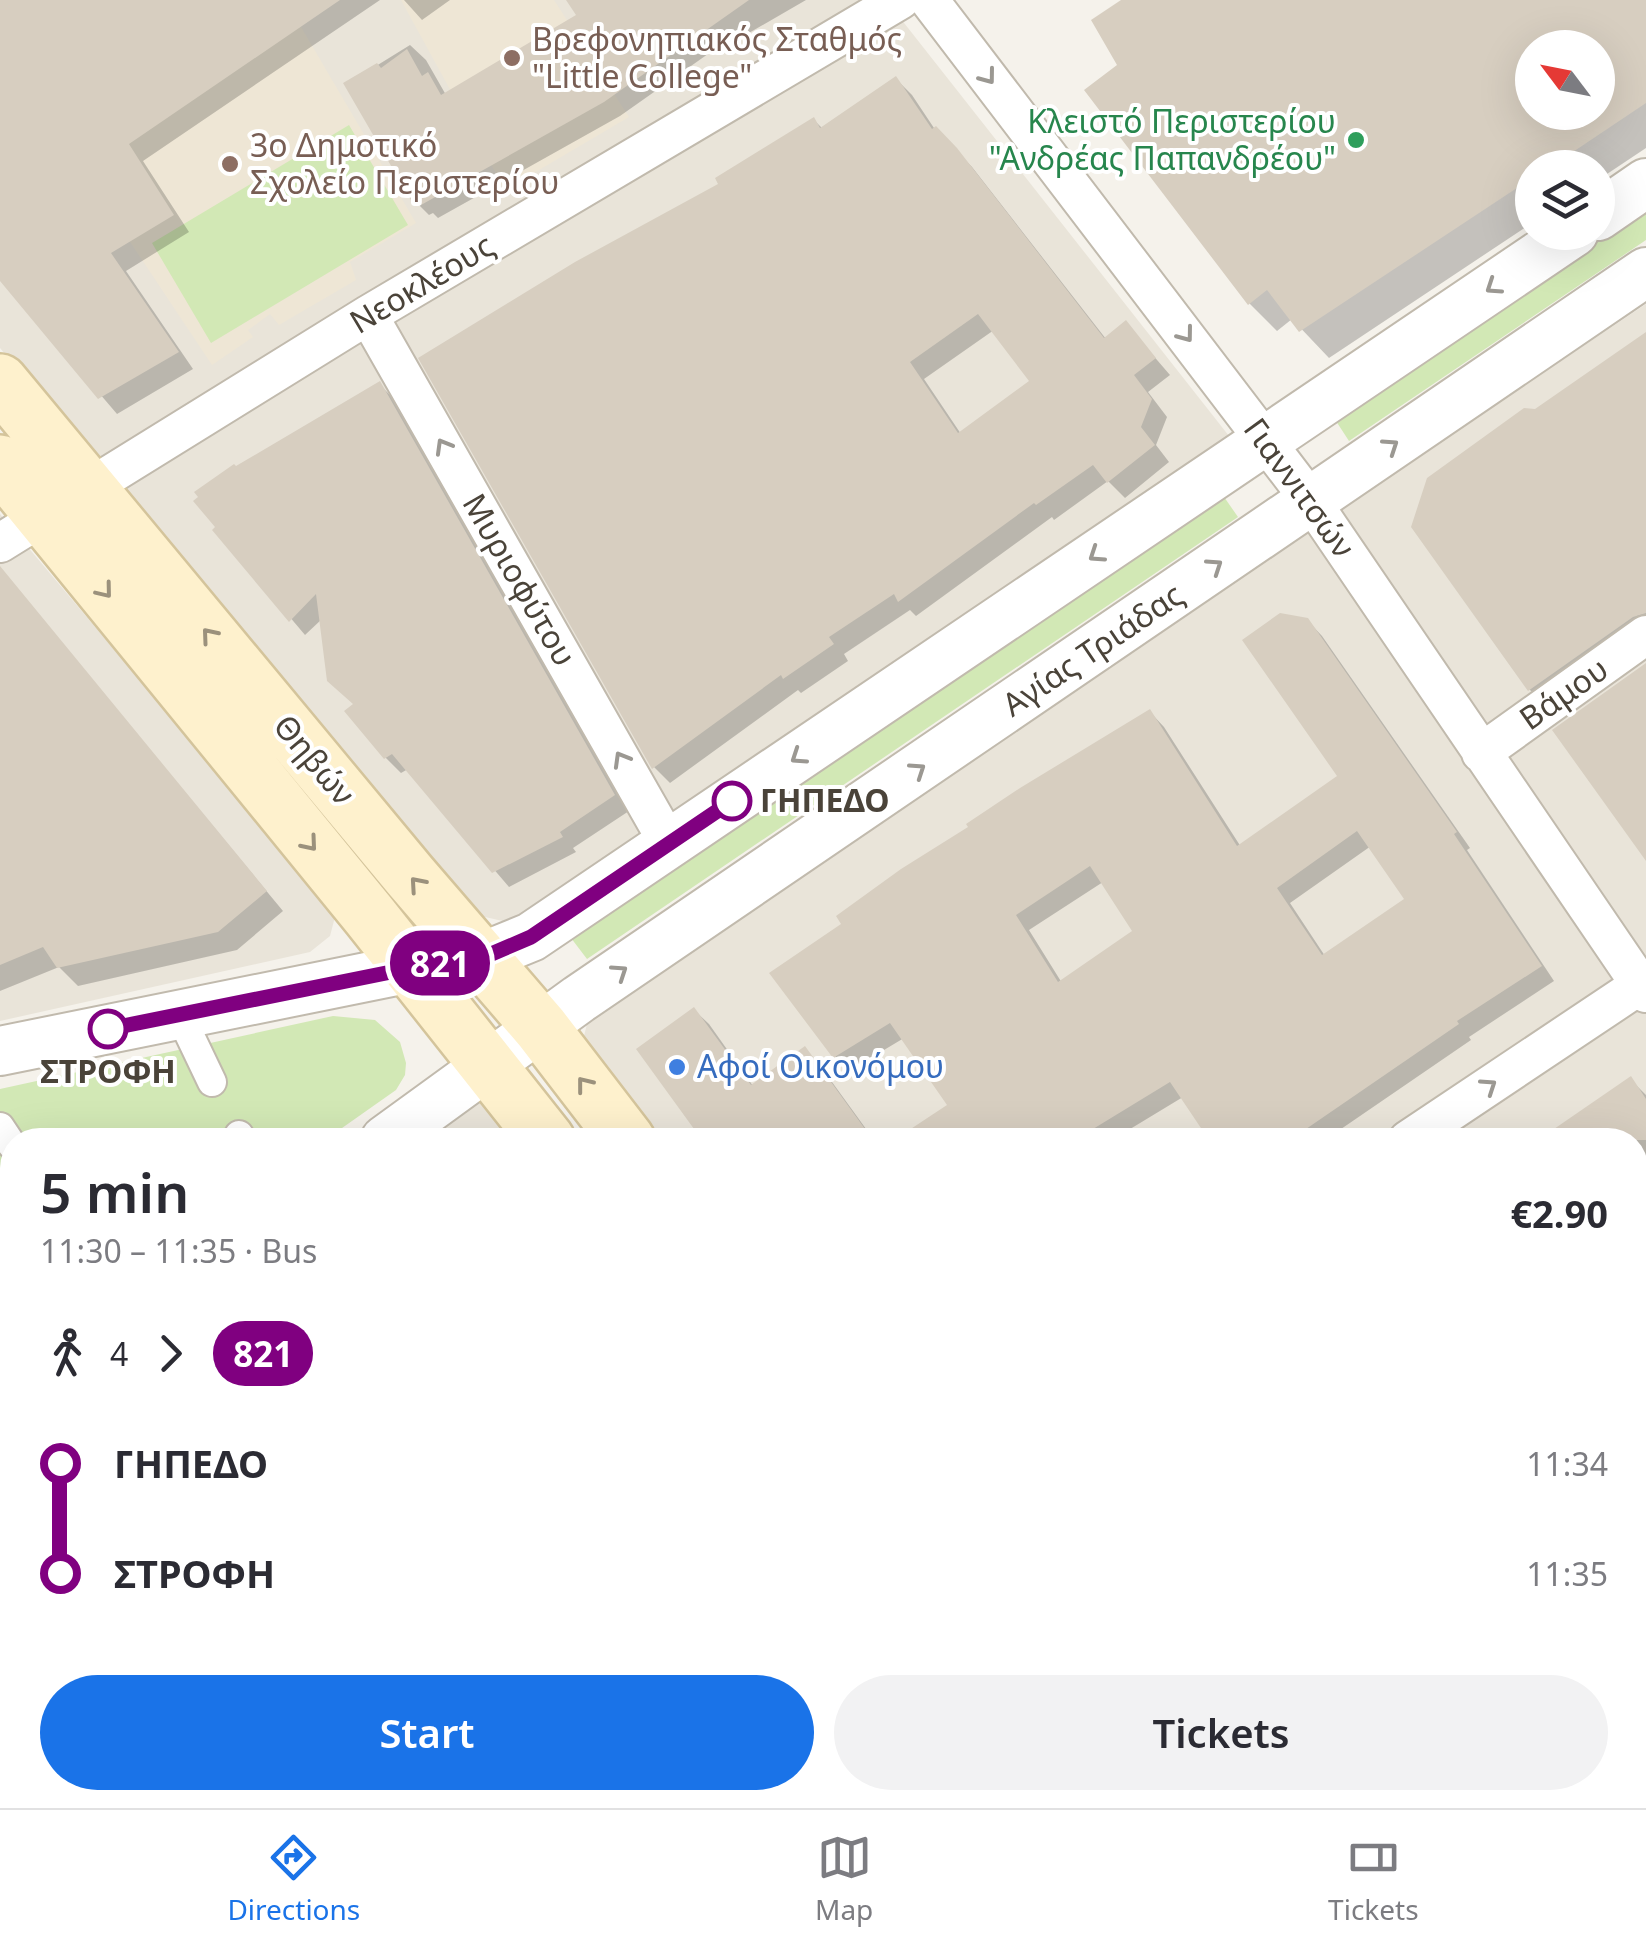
<!DOCTYPE html>
<html lang="en">
<head>
<meta charset="utf-8">
<style>
	body { margin:0; font-family:"Noto Sans",sans-serif; background:#f2f2f3; color:#2b2b33; height:100vh; display:flex; flex-direction:column; font-size:38px; white-space:nowrap }
	* { box-sizing:border-box; margin:0 }
	p { font-size:32px; color:#7c7c81 }
	.icon { flex:none; width:55px; height:55px; fill:none; stroke:currentColor; stroke-width:2; stroke-linecap:round; stroke-linejoin:round }
	.map { position:relative; flex:1; overflow:hidden }
	.side { position:absolute; left:0px; top:1128px; width:1648px; height:682px; display:flex; flex-direction:column; background:#fff; border-radius:40px 40px 0 0; box-shadow:0 10px 40px #0002 }
	.side>* { flex:none }
	.badge { padding:0 20px; border-radius:32px; font-size:35px; line-height:65px }
	.needle { width:65px; rotate:302deg }
	.tools { position:absolute; left:1515px; top:30px; display:grid; gap:20px }
	.tools a { display:grid; place-items:center; width:100px; height:100px; border-radius:50%; background:#fff; box-shadow:0 10px 40px #0002; font-size:50px }
	.map>.badge { position:absolute; translate:-50% -50%; box-shadow:0 0 0 5px #fff }
	.legs { display:flex; align-items:center; gap:15px; height:110px; padding:0 40px; font-size:32px }
	.legs p { margin-inline-start:auto }
	.head { display:flex; align-items:center; justify-content:space-between; height:170px; padding:0 40px }
	h1 { font-size:55px; font-weight:600; line-height:75px }
	.cta { display:flex; gap:20px; margin-top:auto; padding:20px 40px }
	.cta a { flex:1; height:115px; border-radius:60px; background:#1a73e8; color:#fff; font-size:40px; font-weight:600; line-height:115px; text-align:center }
	.cta a+a { background:#f2f2f3; color:#2b2b33 }
	ul { padding:0 40px; list-style:none }
	li { display:flex; align-items:center; gap:35px; height:110px; font-size:38px }
	li i { display:grid; place-items:center; width:15px; height:100%; margin:0 12px; background:currentColor }
	li i::after { content:''; width:25px; height:25px; margin:-12px; border:8px solid; border-radius:50%; background:#fff }
	li p { margin-inline-start:auto }
	li:first-child i { background:linear-gradient(#0000 50%,currentColor 0) }
	li:last-child i { background:linear-gradient(currentColor 50%,#0000 0) }
	.tabs { display:flex; justify-content:space-around; align-items:center; height:140px; border-top:2px solid #e1e1e2; background:#fff; font-size:28px; color:#7c7c81 }
	.tabs a { display:grid; justify-items:center; gap:5px }
	.tabs .active { color:#1a73e8 }
	.map>svg:first-child { display:block }
</style>
</head>
<body>
<div class="map">
<svg width="1646" height="1808" viewBox="0 0 1646 1808">
	<rect width="100%" height="100%" fill="#f5f2eb"/>
	<path fill="#e9e4d9" d="M 0,0 L 886,0 L 1229,436 L 511,923 L 468,913 L 0,348 Z
		M 1646,304 L 1646,1808 L 1143,1808 L 1136,1798 L 1635,1798 L 1635,1140 L 651,1140 L 581,1048 L 591,1008 Z
		M 0,514 L 336,913 L 330,936 L 310,952 L 0,1021 Z
		M 485,1095 L 519,1140 L 419,1140 Z
		M 12,1637 L 12,1798 L 996,1798 L 1003,1808 L 0,1808 L 0,1645 Z"/>
	<path fill="#eee6d5" d="M 401,0 L 554,0 L 629,117 L 505,190 Z
		M 301,27 L 416,223 L 350,262 L 356,280 L 279,325 L 270,314 L 248,330 L 253,337 L 212,365 L 39,105 Z"/>
	<path fill="#d2e8b5" d="M 349,125 L 408,225 L 211,343 L 152,243 Z
		M 1646,205 L 1646,240 L 1349,441 L 1334,418 Z
		M 1222,494 L 1238,517 L 587,959 L 571,938 Z
		M 333,1016 L 375,1020 L 400,1042 L 406,1063 L 405,1075 L 396,1090 L 325,1140 L 12,1140 L 12,1320 L 0,1310 L 0,1089 Z
		M 0,1460 L 12,1474 L 12,1579 L 0,1588 Z"/>
	<path fill="#0003" fill-rule="evenodd" d="M 0,0 L 380,0 L 143,161 L 189,232 L 126,271 L 193,369 L 117,414 L 0,277 Z
		M 404,0 L 450,0 L 422,20 Z
		M 569,0 L 806,0 L 728,45 L 725,42 L 620,116 L 438,218 L 433,213 L 429,215 L 414,200 L 347,84 L 410,45 L 426,60 L 446,95 L 580,16 Z
		M 1125,0 L 1646,0 L 1646,148 L 1598,180 L 1598,168 L 1532,168 L 1532,223 L 1329,358 L 1292,319 L 1277,331 L 1250,304 L 1121,66 ZM 1532,48 L 1598,48 L 1598,112 L 1532,112 Z
		M 896,79 L 912,95 L 934,128 L 972,167 L 1106,339 L 1126,324 L 1170,375 L 1148,392 L 1167,417 L 1156,445 L 1169,462 L 1125,498 L 1108,481 L 1054,520 L 1052,517 L 916,616 L 910,610 L 844,654 L 848,661 L 801,693 L 798,690 L 670,783 L 654,767 L 722,185 L 814,120 L 823,129 ZM 994,330 L 1033,382 L 961,434 L 924,379 Z
		M 1646,335 L 1646,637 L 1548,707 L 1530,690 L 1414,527 L 1535,411 Z
		M 379,384 L 394,399 L 629,811 L 573,848 L 576,852 L 509,887 L 408,769 L 401,773 L 385,757 L 355,706 L 322,619 L 305,635 L 216,530 Z
		M 0,569 L 283,911 L 237,950 L 78,986 L 59,967 L 0,991 Z
		M 1307,620 L 1322,636 L 1470,848 L 1467,850 L 1554,981 L 1469,1037 L 1471,1040 L 1325,1140 L 1212,1140 L 1183,1097 L 1112,1140 L 899,1140 L 951,1106 L 904,1038 L 849,1071 L 835,1056 L 1150,712 L 1164,727 L 1241,847 L 1341,776 ZM 1371,846 L 1408,900 L 1325,956 L 1290,903 ZM 1103,882 L 1135,932 L 1062,983 L 1029,930 Z
		M 694,1010 L 709,1024 L 753,1086 L 805,1049 L 819,1064 L 874,1140 L 705,1140 Z
		M 1631,1080 L 1646,1095 L 1646,1426 L 1635,1433 L 1635,1140 L 1541,1140 Z
		M 1646,1542 L 1646,1698 L 1642,1700 L 1638,1696 L 1635,1698 L 1635,1550 Z
		M 3,1663 L 7,1667 L 12,1664 L 12,1798 L 283,1798 L 279,1801 L 283,1808 L 0,1808 L 0,1665 Z
		M 1646,1777 L 1646,1808 L 1598,1808 L 1615,1798 L 1635,1798 L 1635,1784 Z
		M 563,1798 L 962,1798 L 969,1808 L 570,1808 Z
		M 1262,1798 L 1463,1798 L 1447,1808 L 1248,1808 Z"/>
	<path fill="#d7cec0" fill-rule="evenodd" d="M 0,0 L 340,0 L 129,144 L 174,215 L 111,253 L 179,352 L 98,399 L 0,281 Z
		M 566,0 L 749,0 L 604,102 L 421,205 L 418,198 L 412,202 L 343,83 L 377,63 L 381,68 L 407,49 L 422,76 L 428,72 L 441,95 L 576,15 Z
		M 1121,0 L 1646,0 L 1646,103 L 1549,168 L 1532,168 L 1532,178 L 1299,332 L 1267,290 L 1248,305 L 1084,90 L 1117,65 L 1091,20 ZM 1532,48 L 1598,48 L 1598,112 L 1532,112 Z
		M 896,76 L 932,129 L 936,126 L 957,148 L 1104,338 L 1126,320 L 1156,358 L 1134,375 L 1152,399 L 1141,427 L 1155,445 L 1107,483 L 1093,465 L 1036,505 L 1034,503 L 898,602 L 894,594 L 829,637 L 834,644 L 783,679 L 781,675 L 652,769 L 418,358 L 575,262 L 718,184 L 715,178 L 814,117 L 820,128 ZM 978,314 L 1029,381 L 958,433 L 910,362 Z
		M 1646,332 L 1646,613 L 1633,617 L 1528,691 L 1411,527 L 1427,478 L 1524,408 L 1535,409 Z
		M 380,381 L 615,795 L 560,832 L 563,837 L 492,873 L 392,754 L 384,759 L 344,711 L 353,704 L 327,681 L 316,594 L 289,622 L 212,530 L 215,527 L 193,501 L 198,497 L 194,492 L 234,464 L 236,466 Z
		M 0,566 L 267,891 L 218,932 L 57,968 L 43,947 L 0,965 Z
		M 1280,613 L 1308,618 L 1457,832 L 1454,834 L 1542,966 L 1457,1021 L 1459,1024 L 1290,1140 L 1209,1140 L 1170,1082 L 1075,1140 L 894,1140 L 947,1105 L 890,1023 L 833,1058 L 769,973 L 841,924 L 836,916 L 901,869 L 968,827 L 966,824 L 1020,788 L 1150,709 L 1237,846 L 1337,776 L 1242,640 ZM 1357,831 L 1404,899 L 1322,955 L 1277,888 ZM 1090,866 L 1132,931 L 1058,982 L 1016,915 Z
		M 1646,663 L 1646,861 L 1552,730 Z
		M 694,1007 L 751,1085 L 805,1046 L 873,1140 L 702,1140 L 636,1049 Z
		M 1631,1076 L 1646,1099 L 1646,1140 L 1538,1140 Z"/>
	<g fill="none" stroke-linecap="round" stroke-linejoin="round">
		<defs>
			<path id="pedestrian" d="M 180,1015 L 212,1082
				M 0,1127 L 12,1145
				M 239,1135 L 242,1140"/>
			<path id="minor" d="M 929,0 L 1311,501 L 1646,993
				M 368,315 L 669,844
				M 0,543 L 368,315 L 900,0
				M 1481,753 L 1646,635
				M 1408,1140 L 1646,981
				M 1635,1471 L 1646,1464
				M 0,1633 L 12,1624
				M 363,1798 L 372,1808
				M 414,1808 L 426,1798
				M 970,1808 L 986,1798"/>
			<path id="tertiary" d="M 1598,216 L 1646,183
				M 0,1051 L 411,968 L 482,957 L 531,937 L 1574,232
				M 385,1140 L 579,999 L 1646,272
				M 0,1372 L 12,1382"/>
			<path id="secondary" d="M 0,382 L 410,876 L 541,1028 L 627,1140
				M 0,463 L 369,915 L 547,1140
				M 1037,1798 L 1044,1808
				M 1114,1798 L 1121,1808"/>
		</defs>
		<use href="#pedestrian" stroke="#c1baad" stroke-width="32"/>
		<use href="#minor" stroke="#c1baad" stroke-width="42"/>
		<use href="#tertiary" stroke="#c1baad" stroke-width="52"/>
		<use href="#secondary" stroke="#d4c49b" stroke-width="60"/>
		<use href="#pedestrian" stroke="#fff" stroke-width="28"/>
		<use href="#minor" stroke="#fff" stroke-width="38"/>
		<use href="#tertiary" stroke="#fff" stroke-width="48"/>
		<use href="#secondary" stroke="#fef1cd" stroke-width="55"/>
	</g>
	<defs><path id="oneway-chevron" d="M-2-3.5L2.5 0L-2 3.5" fill="none" stroke-width="1.6" stroke-linecap="round" stroke-linejoin="round" transform="scale(2.5)"/></defs>
	<g stroke="#9b9892">
		<use href="#oneway-chevron" transform="translate(988 77) rotate(53)"/>
		<use href="#oneway-chevron" transform="translate(1493 287) rotate(146)"/>
		<use href="#oneway-chevron" transform="translate(1186 335) rotate(53)"/>
		<use href="#oneway-chevron" transform="translate(443 446) rotate(-120)"/>
		<use href="#oneway-chevron" transform="translate(1391 446) rotate(-34)"/>
		<use href="#oneway-chevron" transform="translate(1096 555) rotate(146)"/>
		<use href="#oneway-chevron" transform="translate(1215 566) rotate(-34)"/>
		<use href="#oneway-chevron" transform="translate(798 757) rotate(146)"/>
		<use href="#oneway-chevron" transform="translate(621 759) rotate(-120)"/>
		<use href="#oneway-chevron" transform="translate(918 770) rotate(-34)"/>
		<use href="#oneway-chevron" transform="translate(620 972) rotate(-34)"/>
		<use href="#oneway-chevron" transform="translate(1489 1086) rotate(-34)"/>
	</g>
	<g stroke="#9b917c">
		<use href="#oneway-chevron" transform="translate(105 591) rotate(51)"/>
		<use href="#oneway-chevron" transform="translate(209 635) rotate(-130)"/>
		<use href="#oneway-chevron" transform="translate(310 844) rotate(50)"/>
		<use href="#oneway-chevron" transform="translate(417 884) rotate(-131)"/>
		<use href="#oneway-chevron" transform="translate(584 1084) rotate(-128)"/>
	</g>
	<g fill="none" stroke-linecap="round" stroke-linejoin="round">
		<defs>
			<path id="line-1" d="M 108,1029 L 411,968 L 482,958 L 531,937 L 732,801"/>
		</defs>
		<use href="#line-1" stroke="#fff" stroke-width="22"/>
		<use href="#line-1" stroke="#800080" stroke-width="15"/>
	</g>
	<g fill="#8d6e63" stroke="#fff" stroke-width="4">
		<circle cx="512" cy="58" r="10"/>
		<circle cx="230" cy="164" r="10"/>
	</g>
	<circle fill="#2e9e5b" stroke="#fff" stroke-width="4" cx="1356" cy="140" r="10"/>
	<g fill="#fff" stroke="#800080" stroke-width="5">
		<circle cx="732" cy="801" r="18"/>
		<circle cx="108" cy="1029" r="18"/>
	</g>
	<circle fill="#3f7fe0" stroke="#fff" stroke-width="4" cx="677" cy="1067" r="10"/>
	<g text-anchor="middle" stroke-width="8" stroke-linejoin="round" paint-order="stroke">
		<g font-size="32" fill="#785e54" stroke="#fff" text-anchor="start">
			<text x="532" y="51">Βρεφονηπιακός Σταθμός<tspan x="532" dy="37">"Little College"</tspan></text>
			<text x="250" y="157">3ο Δημοτικό<tspan x="250" dy="37">Σχολείο Περιστερίου</tspan></text>
		</g>
		<g font-size="32" fill="#27864d" stroke="#fff" text-anchor="end">
			<text x="1336" y="133">Κλειστό Περιστερίου<tspan x="1336" dy="37">"Ανδρέας Παπανδρέου"</tspan></text>
		</g>
		<g font-size="32" fill="#4a4339" stroke="#fff">
			<text transform="translate(422 284) rotate(-31)" y="11">Νεοκλέους</text>
			<text transform="translate(1299 488) rotate(54)" y="11">Γιαννιτσών</text>
			<text transform="translate(519 580) rotate(60)" y="11">Μυριοφύτου</text>
			<text transform="translate(1093 650) rotate(-34)" y="11">Αγίας Τριάδας</text>
			<text transform="translate(1564 694) rotate(-35)" y="11">Βάμου</text>
			<text transform="translate(314 760) rotate(50)" y="11">Θηβών</text>
		</g>
		<g font-size="32" font-weight="bold" fill="#4a4339" stroke="#fff" text-anchor="start">
			<text x="760" y="812">ΓΗΠΕΔΟ</text>
			<text x="108" y="1083" text-anchor="middle">ΣΤΡΟΦΗ</text>
		</g>
		<g font-size="32" fill="#366cbe" stroke="#fff" text-anchor="start">
			<text x="697" y="1078">Αφοί Οικονόμου</text>
		</g>
	</g>
</svg>
<div class="tools">
<a><svg class="needle" viewBox="-14 -14 28 28"><path d="M0-13l5 13h-10z" fill="#e53935"/><path d="M0 13l5-13h-10z" fill="#7c7c81"/></svg></a>
<a><svg class="icon" aria-label="layers" viewBox="0 0 24 24"><path d="M12 4l9 5-9 5-9-5zM3 14l9 5 9-5"/></svg></a>
</div>
<b class="badge" style="left:440px;top:963px;background:#800080;color:#fff">821</b>
<section class="side">
<div class="head"><div><h1>5 min</h1><p>11:30 – 11:35 · Bus</p></div><b>€2.90</b></div>
<div class="legs"><svg class="icon" aria-label="walk" viewBox="0 0 24 24"><circle cx="13" cy="4" r="2"/><path d="M13 8l-2 6 4 7M11 14l-3 7M7 12l3-4h3l4 4"/></svg>4<svg class="icon" aria-label="forward" viewBox="0 0 24 24"><path d="M9 5l7 7-7 7"/></svg><b class="badge" style="background:#800080;color:#fff">821</b></div>
<ul>
<li><i style="color:#800080"></i><b>ΓΗΠΕΔΟ</b><p>11:34</p></li>
<li><i style="color:#800080"></i><b>ΣΤΡΟΦΗ</b><p>11:35</p></li>
</ul>
<div class="cta"><a>Start</a><a>Tickets</a></div>
</section>
</div>
<nav class="tabs">
<a class="active"><svg class="icon" aria-label="directions" viewBox="0 0 24 24"><path d="M12 3l9 9-9 9-9-9zM9 14v-3h6M13 9l2 2-2 2"/></svg>Directions</a>
<a><svg class="icon" aria-label="map" viewBox="0 0 24 24"><path d="M3 6l6-2 6 2 6-2v14l-6 2-6-2-6 2zM9 4v14M15 6v14"/></svg>Map</a>
<a><svg class="icon" aria-label="tickets" viewBox="0 0 24 24"><path d="M3 7h18v10H3zM15 7v10"/></svg>Tickets</a>
</nav>
</body>
</html>
